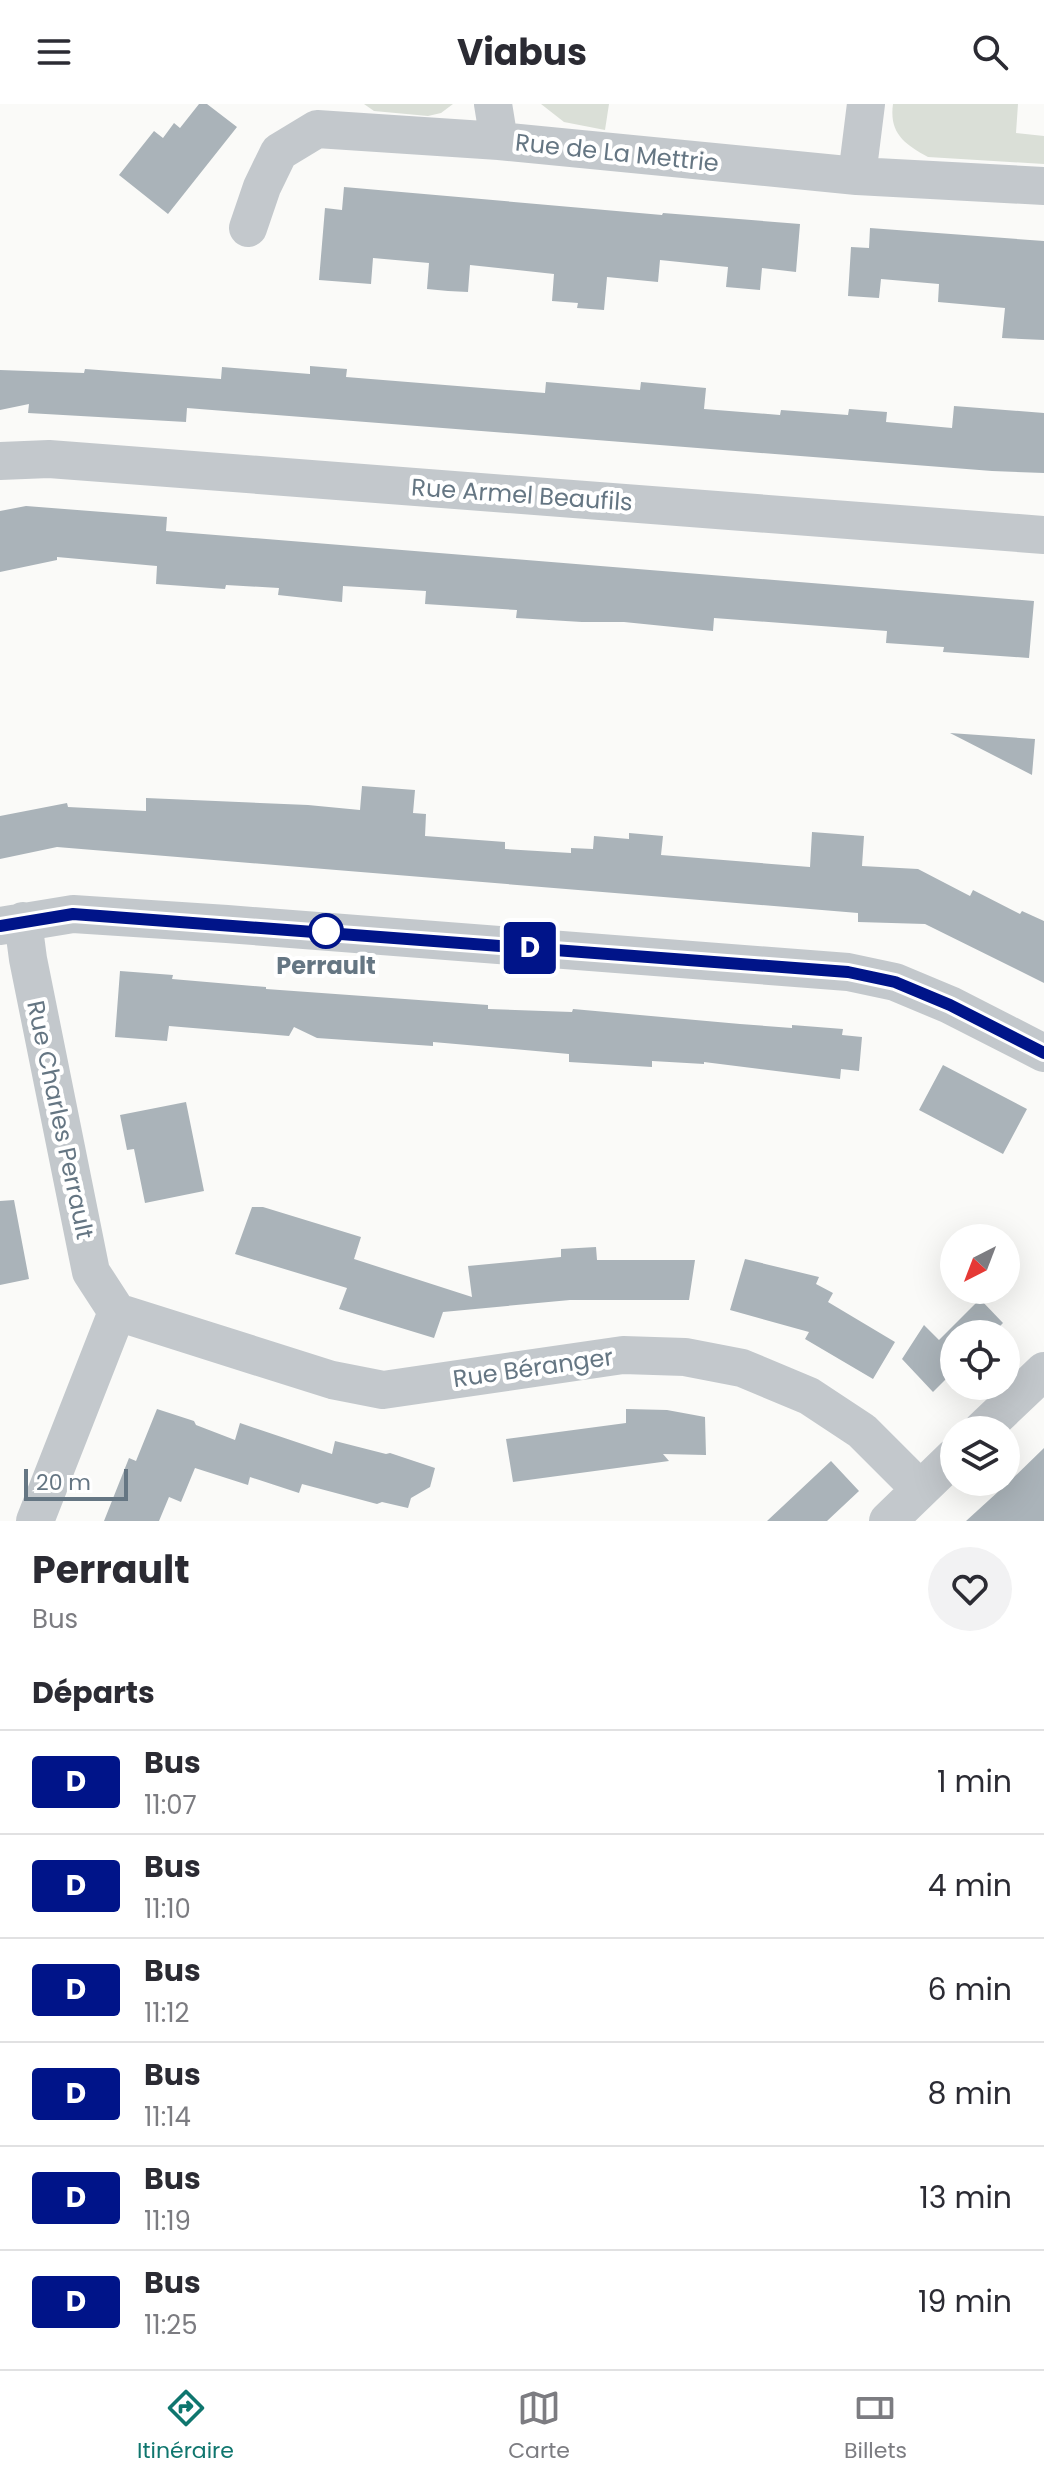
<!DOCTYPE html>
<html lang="fr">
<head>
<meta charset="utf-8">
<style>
	body { margin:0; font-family:Poppins,sans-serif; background:#f2f2f3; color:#2b2b33; height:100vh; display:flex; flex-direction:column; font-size:30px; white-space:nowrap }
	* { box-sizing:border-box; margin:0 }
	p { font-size:26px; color:#7c7c81 }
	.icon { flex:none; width:44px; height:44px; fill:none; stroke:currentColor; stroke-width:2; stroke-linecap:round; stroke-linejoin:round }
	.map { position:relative; height:1417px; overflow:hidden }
	.details { display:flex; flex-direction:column; background:#fff; flex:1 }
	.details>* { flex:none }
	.badge { padding:0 16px; border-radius:6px; font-size:28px; line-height:52px }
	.needle { width:52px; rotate:222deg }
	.tools { position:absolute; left:940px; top:1120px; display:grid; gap:16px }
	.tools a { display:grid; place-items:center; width:80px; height:80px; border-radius:50%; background:#fff; box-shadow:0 8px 32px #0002; font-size:40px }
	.scale { position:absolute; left:24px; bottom:20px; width:104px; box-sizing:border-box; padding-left:8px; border:4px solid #657683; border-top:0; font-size:22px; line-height:28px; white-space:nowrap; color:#657683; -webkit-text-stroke:6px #fff; paint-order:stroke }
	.map>.badge { position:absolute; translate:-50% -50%; box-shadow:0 0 0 4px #fff }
	h2 { padding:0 32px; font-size:30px; line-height:72px }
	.round { display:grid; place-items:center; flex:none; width:84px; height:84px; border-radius:42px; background:#f2f2f3 }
	.head { display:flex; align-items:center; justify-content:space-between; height:136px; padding:0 32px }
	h1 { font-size:38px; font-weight:700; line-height:60px }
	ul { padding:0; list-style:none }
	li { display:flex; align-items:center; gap:24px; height:104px; padding:0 32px; border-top:2px solid #e1e1e2 }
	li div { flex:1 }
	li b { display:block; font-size:30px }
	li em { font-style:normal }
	li .badge { min-width:88px; font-weight:700; text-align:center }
	header { display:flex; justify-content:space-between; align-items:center; height:104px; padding:0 32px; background:#fff; font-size:36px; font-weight:700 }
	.dock { display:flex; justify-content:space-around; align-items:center; height:112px; border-top:2px solid #e1e1e2; background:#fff; font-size:22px; color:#7c7c81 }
	.dock a { display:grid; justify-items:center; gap:4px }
	.dock .on { color:#0f766e }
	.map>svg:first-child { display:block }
</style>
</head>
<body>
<header><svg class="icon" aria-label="menu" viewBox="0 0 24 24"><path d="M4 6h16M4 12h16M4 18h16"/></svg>Viabus<svg class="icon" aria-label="search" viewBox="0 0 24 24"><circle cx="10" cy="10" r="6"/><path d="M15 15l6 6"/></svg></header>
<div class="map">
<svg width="1044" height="1417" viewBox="0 0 1044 1417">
	<rect width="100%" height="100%" fill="#fafaf8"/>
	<path fill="#dadfd7" d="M 364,0 L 453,0 L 441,9 L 428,12 L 374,7 Z
		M 541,0 L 609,0 L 605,26 L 564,18 Z
		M 893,0 L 1018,0 L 1016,29 L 1044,32 L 1044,60 L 928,53 C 904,40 889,29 893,0 Z"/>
	<path fill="#aab3b9" d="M 199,0 L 207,0 L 237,23 L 168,110 L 119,71 L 154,27 L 163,34 L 174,19 L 180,24 Z
		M 344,83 L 662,111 L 663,109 L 800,120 L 796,168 L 762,164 L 760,186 L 726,183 L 728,163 L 660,156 L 658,178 L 607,173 L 604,206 L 577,204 L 578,199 L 552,197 L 554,170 L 470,161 L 468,188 L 448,187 L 427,185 L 429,159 L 373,154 L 371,180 L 319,176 L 325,104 L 342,106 Z
		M 870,124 L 1044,137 L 1044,236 L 1002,234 L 1005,204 L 938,198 L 939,180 L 881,175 L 879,194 L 848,192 L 851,143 L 869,144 Z
		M 310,262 L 347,265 L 346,273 L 545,289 L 546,278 L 640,286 L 641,278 L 706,284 L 704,305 L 780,311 L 781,306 L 848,311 L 849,305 L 887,308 L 886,318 L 952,324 L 954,302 L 1044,309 L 1044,369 L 992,367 L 187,304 L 186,318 L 28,309 L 29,300 L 0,306 L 0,266 L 84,269 L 85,265 L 221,275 L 222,263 L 310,270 Z
		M 26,402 L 167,413 L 166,427 L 1034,497 L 1029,554 L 943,548 L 944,543 L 886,539 L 887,527 L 714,514 L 713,527 L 624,518 L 582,518 L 516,514 L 517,506 L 425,500 L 426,487 L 343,482 L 342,498 L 278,491 L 279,484 L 226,481 L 225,485 L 156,480 L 157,462 L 57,453 L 57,456 L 0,468 L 0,407 Z
		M 950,629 L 1035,635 L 1032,671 Z
		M 362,682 L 415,686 L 413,709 L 426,710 L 425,732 L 505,738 L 505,745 L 571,749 L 571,744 L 593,745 L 594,732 L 629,735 L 629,729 L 663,732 L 661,751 L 810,763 L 812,728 L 864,732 L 862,762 L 918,765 L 970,792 L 973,786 L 1020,810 L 1022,807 L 1044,817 L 1044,879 L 925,820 L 858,818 L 858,809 L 57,743 L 0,755 L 0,712 L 67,699 L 68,703 L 146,707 L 146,694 L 308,701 L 360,706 Z
		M 120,867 L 173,871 L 172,875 L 266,883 L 266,885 L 488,901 L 488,905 L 572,908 L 573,905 L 740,920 L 792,924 L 792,921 L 843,925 L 842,931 L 862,933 L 859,967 L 841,965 L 840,975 L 704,958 L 704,960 L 652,957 L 652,963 L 569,958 L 569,950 L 433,938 L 433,942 L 317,934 L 294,923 L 289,932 L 169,922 L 167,937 L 115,933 Z
		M 943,961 L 1027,1005 L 1003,1050 L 919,1006 Z
		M 186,998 L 204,1087 L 145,1099 L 134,1045 L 127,1046 L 120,1011 Z
		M 14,1096 L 29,1175 L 0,1181 L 0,1097 Z
		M 252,1103 L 263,1103 L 361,1133 L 354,1155 L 472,1193 L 468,1162 L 561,1153 L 561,1145 L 596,1143 L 597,1156 L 695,1156 L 689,1196 L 570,1196 L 443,1208 L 434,1234 L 339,1205 L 347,1184 L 235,1150 Z
		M 745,1155 L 819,1173 L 816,1180 L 833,1189 L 828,1198 L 895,1238 L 873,1275 L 805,1235 L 809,1228 L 730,1206 Z
		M 980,1195 L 1003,1219 L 992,1230 L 954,1230 L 954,1267 L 933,1288 L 902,1255 L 924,1221 L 939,1236 Z
		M 157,1305 L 194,1317 L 196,1321 L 235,1336 L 240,1319 L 332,1350 L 335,1337 L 386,1350 L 390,1349 L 435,1364 L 430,1383 L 411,1394 L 408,1404 L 382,1398 L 377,1400 L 302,1380 L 299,1389 L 250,1373 L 248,1381 L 195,1364 L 181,1398 L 169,1393 L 159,1417 L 104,1417 L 129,1354 L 136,1357 Z
		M 626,1305 L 667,1306 L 705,1313 L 706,1351 L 663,1350 L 669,1357 L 513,1378 L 506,1335 L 626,1319 Z
		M 1044,1344 L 1044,1417 L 966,1417 L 1011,1376 Z
		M 831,1357 L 859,1387 L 827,1417 L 767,1417 Z"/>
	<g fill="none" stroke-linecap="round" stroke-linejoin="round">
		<path stroke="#c3c8cc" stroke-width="38" d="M 493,0 L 499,37
			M 857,72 L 866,0
			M 248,124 L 262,83 L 279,48 L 317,25 L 499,37 L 857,72 L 1044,82
			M 0,357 L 49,355 L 1044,431
			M 23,817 L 28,855 L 91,1168 L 117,1208
			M 0,822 L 73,810 L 227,820 L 848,868 L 895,878 L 950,901 L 1044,949
			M 117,1208 L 332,1276 L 383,1286 L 623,1251 L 685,1253 L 742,1264 L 809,1292 L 862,1327 L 920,1385
			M 982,1326 L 1044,1267
			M 35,1417 L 117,1208
			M 888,1417 L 954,1353"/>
	</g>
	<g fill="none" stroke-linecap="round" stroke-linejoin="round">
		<defs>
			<path id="line" d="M 0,822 L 73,810 L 848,868 L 895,878 L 950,901 L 1044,949"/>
		</defs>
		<use href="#line" stroke="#fff" stroke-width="18"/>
		<use href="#line" stroke="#001489" stroke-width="12"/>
	</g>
	<circle fill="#fff" stroke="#001489" stroke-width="4" cx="326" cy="827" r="16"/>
	<g text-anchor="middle" stroke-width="8" stroke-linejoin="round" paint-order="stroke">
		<g font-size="24" fill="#657683" stroke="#fff">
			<text transform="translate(617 49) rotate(6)" y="8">Rue de La Mettrie</text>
			<text transform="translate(522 391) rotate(4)" y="8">Rue Armel Beaufils</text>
			<text transform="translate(60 1016) rotate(78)" y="8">Rue Charles Perrault</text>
			<text transform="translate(533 1264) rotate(-8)" y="8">Rue Béranger</text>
		</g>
		<g font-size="24" font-weight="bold" fill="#657683" stroke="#fff">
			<text x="326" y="870">Perrault</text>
		</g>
	</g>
</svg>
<div class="tools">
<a><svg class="needle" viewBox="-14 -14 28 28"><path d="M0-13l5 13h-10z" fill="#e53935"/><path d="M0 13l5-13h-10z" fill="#7c7c81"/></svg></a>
<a><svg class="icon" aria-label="locate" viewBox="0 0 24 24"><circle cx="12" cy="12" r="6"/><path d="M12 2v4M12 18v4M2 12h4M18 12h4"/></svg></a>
<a><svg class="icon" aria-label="layers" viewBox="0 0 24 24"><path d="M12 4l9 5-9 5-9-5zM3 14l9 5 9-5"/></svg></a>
</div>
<div class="scale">20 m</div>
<b class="badge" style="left:530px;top:844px;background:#001489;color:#fff">D</b>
</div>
<section class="details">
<div class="head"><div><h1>Perrault</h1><p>Bus</p></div><a class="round"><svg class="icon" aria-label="heart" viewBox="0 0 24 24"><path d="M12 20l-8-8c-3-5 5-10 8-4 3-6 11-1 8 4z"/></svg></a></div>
<h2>Départs</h2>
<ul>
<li><span class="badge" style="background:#001489;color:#fff">D</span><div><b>Bus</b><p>11:07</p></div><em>1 min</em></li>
<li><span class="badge" style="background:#001489;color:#fff">D</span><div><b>Bus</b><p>11:10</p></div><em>4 min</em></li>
<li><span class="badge" style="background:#001489;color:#fff">D</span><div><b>Bus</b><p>11:12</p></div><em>6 min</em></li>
<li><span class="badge" style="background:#001489;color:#fff">D</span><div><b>Bus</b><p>11:14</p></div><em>8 min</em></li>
<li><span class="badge" style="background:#001489;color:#fff">D</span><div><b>Bus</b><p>11:19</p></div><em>13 min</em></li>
<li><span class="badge" style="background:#001489;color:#fff">D</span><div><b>Bus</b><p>11:25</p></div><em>19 min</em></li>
</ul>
</section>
<nav class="dock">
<a class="on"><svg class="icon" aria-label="directions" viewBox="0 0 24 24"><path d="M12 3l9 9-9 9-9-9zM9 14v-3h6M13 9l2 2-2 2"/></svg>Itinéraire</a>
<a><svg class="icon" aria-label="map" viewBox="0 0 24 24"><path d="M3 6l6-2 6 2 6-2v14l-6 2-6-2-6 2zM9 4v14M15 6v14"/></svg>Carte</a>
<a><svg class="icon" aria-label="tickets" viewBox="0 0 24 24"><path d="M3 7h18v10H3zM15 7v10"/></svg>Billets</a>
</nav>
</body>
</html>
